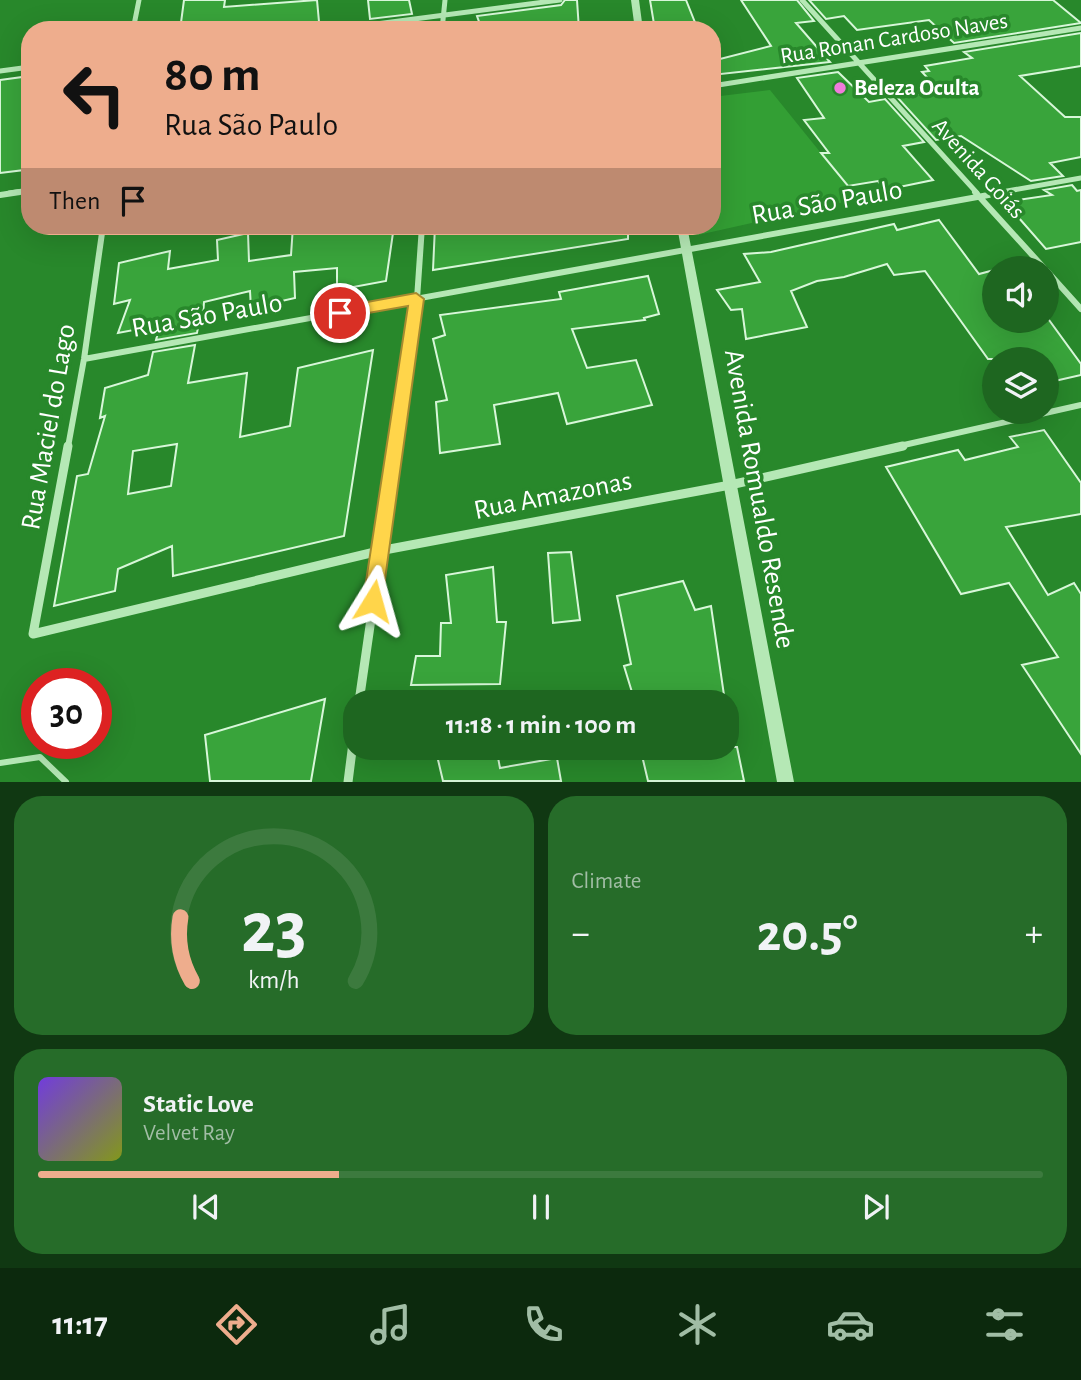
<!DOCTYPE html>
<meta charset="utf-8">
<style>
:root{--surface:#1e6620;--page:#266c29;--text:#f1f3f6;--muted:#a1bda5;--line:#3c7a3e;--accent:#eead8d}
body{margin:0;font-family:"Alegreya Sans",sans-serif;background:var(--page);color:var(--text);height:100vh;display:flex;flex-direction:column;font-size:26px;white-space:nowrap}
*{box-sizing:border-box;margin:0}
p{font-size:23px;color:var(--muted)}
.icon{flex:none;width:38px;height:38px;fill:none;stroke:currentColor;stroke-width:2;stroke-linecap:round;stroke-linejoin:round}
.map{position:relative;height:782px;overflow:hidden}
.side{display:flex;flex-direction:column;gap:14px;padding:14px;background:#103812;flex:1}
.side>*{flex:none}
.hud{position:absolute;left:21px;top:21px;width:700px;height:214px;border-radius:28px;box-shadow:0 7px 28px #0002;background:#eead8d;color:#111;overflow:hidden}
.buttons{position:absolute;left:982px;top:256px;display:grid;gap:14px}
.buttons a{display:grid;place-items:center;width:77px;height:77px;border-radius:50%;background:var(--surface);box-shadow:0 7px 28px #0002;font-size:35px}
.speed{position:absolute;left:21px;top:668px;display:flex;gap:14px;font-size:35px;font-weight:700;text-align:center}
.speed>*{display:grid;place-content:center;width:91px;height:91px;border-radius:50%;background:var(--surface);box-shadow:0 7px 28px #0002;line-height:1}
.speed .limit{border:10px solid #d22;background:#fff;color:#111}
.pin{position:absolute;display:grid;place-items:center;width:60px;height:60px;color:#fff;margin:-30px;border:4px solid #fff;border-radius:50%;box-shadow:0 2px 7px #0007}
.me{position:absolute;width:77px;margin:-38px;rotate:8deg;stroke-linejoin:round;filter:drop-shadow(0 0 5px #0008)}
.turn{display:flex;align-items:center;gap:24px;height:147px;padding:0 28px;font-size:32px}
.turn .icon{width:91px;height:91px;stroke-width:2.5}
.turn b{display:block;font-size:49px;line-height:60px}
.then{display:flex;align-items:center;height:66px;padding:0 28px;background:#0003;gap:14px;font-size:26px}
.big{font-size:52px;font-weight:700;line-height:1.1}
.side .card{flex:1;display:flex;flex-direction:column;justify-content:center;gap:10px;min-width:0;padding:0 24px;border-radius:28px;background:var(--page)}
.side .dial{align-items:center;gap:0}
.dial svg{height:182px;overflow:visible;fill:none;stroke:var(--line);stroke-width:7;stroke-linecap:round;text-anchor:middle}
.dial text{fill:var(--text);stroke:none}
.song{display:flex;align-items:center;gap:21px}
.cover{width:84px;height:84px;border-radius:10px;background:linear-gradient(135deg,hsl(260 70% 55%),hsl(70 70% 35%))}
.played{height:7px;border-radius:4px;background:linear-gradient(90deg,var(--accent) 30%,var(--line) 30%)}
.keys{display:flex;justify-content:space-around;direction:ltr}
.heat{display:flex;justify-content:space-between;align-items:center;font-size:38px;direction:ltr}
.side .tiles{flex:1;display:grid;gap:14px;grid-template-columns:1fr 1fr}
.card:last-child{grid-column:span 2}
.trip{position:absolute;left:343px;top:690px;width:396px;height:70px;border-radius:28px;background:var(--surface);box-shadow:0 7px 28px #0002;font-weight:700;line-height:70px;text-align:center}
.menu{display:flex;height:112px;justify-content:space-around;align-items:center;background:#0c290d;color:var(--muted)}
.menu .icon{width:49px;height:49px}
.menu .current{color:var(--accent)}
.menu b{font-size:32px;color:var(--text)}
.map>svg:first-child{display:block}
.green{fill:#339f34}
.building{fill:#39a43b;stroke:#d8f7d9;stroke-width:2;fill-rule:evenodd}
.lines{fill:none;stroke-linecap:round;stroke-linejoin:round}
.service{stroke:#b5e8b5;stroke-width:6}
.minor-far2{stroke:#b5e8b5;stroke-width:5}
.minor-far1{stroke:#b5e8b5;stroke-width:6}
.minor{stroke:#b5e8b5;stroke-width:9}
.tertiary{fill:#b5e8b5;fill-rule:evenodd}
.route{fill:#ffd54a;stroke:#a68a30;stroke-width:2}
.poi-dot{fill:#f07bdb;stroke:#28882b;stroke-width:2.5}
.labels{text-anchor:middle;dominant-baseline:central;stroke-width:7;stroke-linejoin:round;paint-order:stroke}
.far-street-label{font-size:23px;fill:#fff;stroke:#28882b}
.far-poi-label{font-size:23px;font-weight:bold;fill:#fff;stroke:#28882b;text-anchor:start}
.street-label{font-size:28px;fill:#fff;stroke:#28882b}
</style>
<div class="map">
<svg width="1081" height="782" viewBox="0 0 1081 782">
<rect width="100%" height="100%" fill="#28882b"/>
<path class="green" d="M770,90L858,199L698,235L696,226H712V97Z"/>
<path class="building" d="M184,0H225L224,7L317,0L319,22L254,30H180Z
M368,0H409L412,14L370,19Z
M565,0H577L579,30H482L477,16L561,5Z
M650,0H686L698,30H660L657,24H654Z
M741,0H797L814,21L796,23L830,62L712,75V61L771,46Z
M809,0H1053L1081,23L954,43L929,20L857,30L844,16L826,19Z
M1081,33V66L1020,76L1065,117H1081V157L1050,163L1063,176L1031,181L961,136L936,140L897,97L939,90L922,72L929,71L925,66L972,58L964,52Z
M838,72L869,102L885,99L924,142L903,146L933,180L885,190L878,181L848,186L821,153H829L804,120L824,118L797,78Z
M30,76V153L24,170L0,173V80Z
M1072,185L1077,191L1081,190V242L1046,249L1005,202L1052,195L1044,190Z
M939,220L979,274L994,270V320H1049L1081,364V375L1046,383V359H988L925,271L894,275L887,264L844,277L817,281L791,291L807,327L746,339L742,309L731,310L717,290L760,282L744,254L771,252L894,224L897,230Z
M293,226H394L386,281L337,290V268L294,272L295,298L251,308L250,291L204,302L203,317H200L197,333L156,340L160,325L118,333L130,300L114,304L119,263L170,251L168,269L218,260L217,240L248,233L249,261L291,255Z
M435,226H628V239L433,270Z
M648,276L659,314L644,318L645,320L572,329L587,368L636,360L652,405L567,424L558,393L494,405L500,444L440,453L436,402L447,400L433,339L445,335L440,315L561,299L559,292Z
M195,345L188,383L247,373L240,437L290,426L298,368L373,350L344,536L173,576L172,546L118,569L115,591L54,606L77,476L88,474L105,416L100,418L105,388L148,375L153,352ZM177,444L171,486L128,494L133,451Z
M1044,430L1081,483V514L1006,527L1048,595L1074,583L1081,594V754L1022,665L1058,657L1009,583L961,594L886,467L958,450L965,460L1018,447L1010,437Z
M571,552L580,620L553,623L548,553Z
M493,567L497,622H506L500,684L411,685L416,656H440L441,623H451L446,575Z
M683,581L695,610L711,606L725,702H635L624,666L631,664L617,596Z
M325,699L311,781H210L205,735Z
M435,747H496L500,768L557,758L561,781H443Z
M640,747H737L744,781H648Z"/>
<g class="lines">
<path class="service" d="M0,763L40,757L66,782"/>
<path class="minor-far2" d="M802,0L977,193
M133,30L139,0
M330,30L560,0
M442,30L445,0
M0,71L30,67
M712,86L1081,28
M9,193L30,190
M996,193L1081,178"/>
<path class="minor-far1" d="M975,192L1044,268
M0,195L20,192
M1046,270L1081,309
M84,359L1005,192
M68,447L84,359L103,226
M396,447L417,299L422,226
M895,447L1081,405"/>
<path class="minor" d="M68,446L33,634L379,551L730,485L903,446
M359,702L396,446
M348,782L355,727"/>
<path class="tertiary" d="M631,0H639L643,30H635Z
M677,226H687L794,782H777Z"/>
</g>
<path class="route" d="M416,293L424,299L382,601L379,608L373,611L366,608L363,601L408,306L340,318L333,313L340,307Z"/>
<circle class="poi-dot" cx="840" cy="88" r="7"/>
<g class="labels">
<g class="far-street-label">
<text transform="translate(894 39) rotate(-9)">Rua Ronan Cardoso Naves</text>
<text transform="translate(978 169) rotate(48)">Avenida Goiás</text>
</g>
<g class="far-poi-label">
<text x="854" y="88">Beleza Oculta</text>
</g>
<g class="street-label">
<text transform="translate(827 203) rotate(-10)">Rua São Paulo</text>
<text transform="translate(207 316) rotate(-10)">Rua São Paulo</text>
<text transform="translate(49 427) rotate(-80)">Rua Maciel do Lago</text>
<text transform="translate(553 496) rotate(-11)">Rua Amazonas</text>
<text transform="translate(759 499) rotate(80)">Avenida Romualdo Resende</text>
</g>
</g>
</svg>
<div class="buttons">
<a><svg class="icon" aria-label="sound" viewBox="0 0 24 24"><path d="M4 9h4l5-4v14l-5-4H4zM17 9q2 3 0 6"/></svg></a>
<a><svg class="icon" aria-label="layers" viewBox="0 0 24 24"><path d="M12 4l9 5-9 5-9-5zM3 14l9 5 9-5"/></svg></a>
</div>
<div class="speed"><div class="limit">30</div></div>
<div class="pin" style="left:340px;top:313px;background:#d93025"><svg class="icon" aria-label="arrive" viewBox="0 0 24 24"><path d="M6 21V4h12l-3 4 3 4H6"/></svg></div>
<svg class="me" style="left:373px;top:601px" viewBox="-20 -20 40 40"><path d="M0-17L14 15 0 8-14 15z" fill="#ffd54a" stroke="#fff" stroke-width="4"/></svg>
<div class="trip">11:18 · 1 min · 100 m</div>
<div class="hud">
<div class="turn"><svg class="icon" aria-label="left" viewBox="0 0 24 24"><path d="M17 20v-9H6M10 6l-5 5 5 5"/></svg><div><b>80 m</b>Rua São Paulo</div></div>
<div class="then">Then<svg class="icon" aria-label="arrive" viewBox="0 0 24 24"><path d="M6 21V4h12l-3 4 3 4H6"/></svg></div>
</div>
</div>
<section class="side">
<div class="tiles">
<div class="card dial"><svg viewBox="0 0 100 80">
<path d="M14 69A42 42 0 1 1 86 69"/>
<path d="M14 69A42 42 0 0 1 9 41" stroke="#eead8d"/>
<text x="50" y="56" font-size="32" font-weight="700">23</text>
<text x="50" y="72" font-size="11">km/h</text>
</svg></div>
<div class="card"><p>Climate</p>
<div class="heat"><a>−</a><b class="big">20.5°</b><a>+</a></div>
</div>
<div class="card">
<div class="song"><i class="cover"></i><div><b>Static Love</b><p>Velvet Ray</p></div></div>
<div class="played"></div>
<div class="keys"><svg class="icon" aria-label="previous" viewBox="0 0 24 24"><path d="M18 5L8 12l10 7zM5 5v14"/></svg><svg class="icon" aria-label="pause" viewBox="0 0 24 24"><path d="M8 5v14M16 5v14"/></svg><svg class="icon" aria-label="next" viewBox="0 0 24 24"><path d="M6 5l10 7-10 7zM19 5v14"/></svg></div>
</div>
</div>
</section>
<nav class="menu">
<b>11:17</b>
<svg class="icon current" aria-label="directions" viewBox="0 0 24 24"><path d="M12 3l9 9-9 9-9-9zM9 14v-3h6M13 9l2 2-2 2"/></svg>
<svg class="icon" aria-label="music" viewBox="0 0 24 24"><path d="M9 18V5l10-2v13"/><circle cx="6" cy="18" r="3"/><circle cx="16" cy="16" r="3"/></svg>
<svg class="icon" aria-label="phone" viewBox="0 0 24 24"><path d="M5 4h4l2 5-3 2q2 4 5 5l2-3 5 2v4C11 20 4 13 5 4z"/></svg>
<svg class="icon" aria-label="climate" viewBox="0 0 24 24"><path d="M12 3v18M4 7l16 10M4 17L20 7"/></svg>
<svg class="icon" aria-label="car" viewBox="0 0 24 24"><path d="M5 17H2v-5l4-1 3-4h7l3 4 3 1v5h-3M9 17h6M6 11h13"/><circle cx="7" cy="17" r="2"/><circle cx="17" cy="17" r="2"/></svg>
<svg class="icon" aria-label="filters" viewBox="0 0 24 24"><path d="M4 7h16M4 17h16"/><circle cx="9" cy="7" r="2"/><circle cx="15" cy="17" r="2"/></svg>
</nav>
